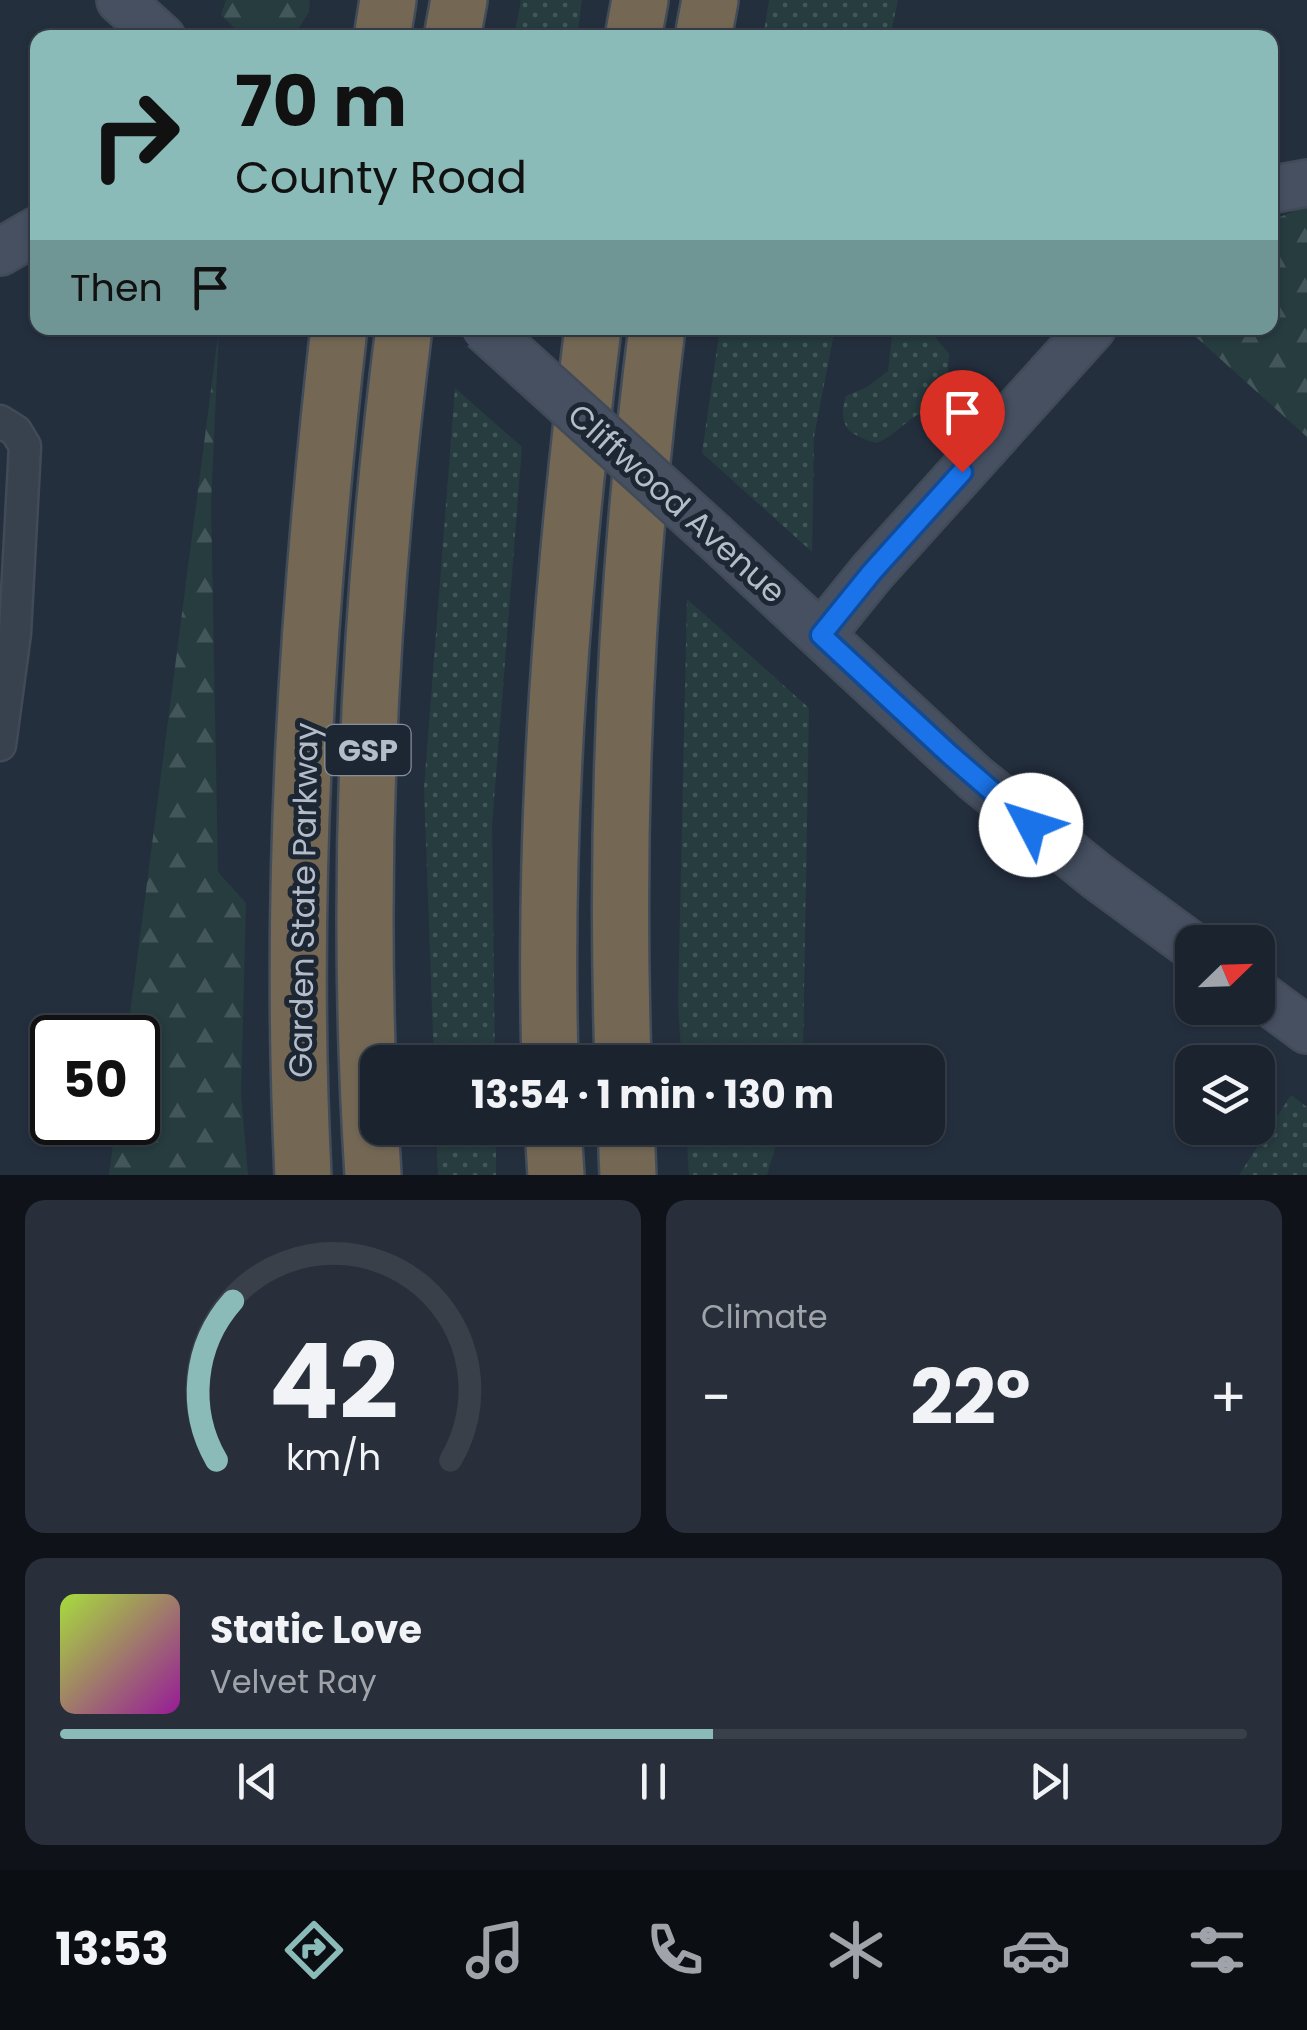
<!DOCTYPE html>
<meta charset="utf-8">
<style>
:root{--surface:#1b232e;--page:#282f3a;--text:#f1f3f6;--muted:#a0a4aa;--line:#39404a;--accent:#8bbbb9}
body{margin:0;font-family:Poppins,sans-serif;background:var(--page);color:var(--text);height:100vh;display:flex;flex-direction:column;font-size:38px;white-space:nowrap}
*{box-sizing:border-box;margin:0}
p{font-size:32px;color:var(--muted)}
.icon{flex:none;width:55px;height:55px;fill:none;stroke:currentColor;stroke-width:2;stroke-linecap:round;stroke-linejoin:round}
.map{position:relative;height:1175px;overflow:hidden}
.panel{display:flex;flex-direction:column;gap:25px;padding:25px;background:#0f1319;flex:1}
.panel>*{flex:none}
.banner{position:absolute;left:30px;top:30px;width:1248px;height:305px;border-radius:20px;box-shadow:0 2px 8px #0004,0 0 0 2px var(--line);background:#8bbbb9;color:#111;overflow:hidden}
.needle{width:65px;rotate:67deg}
.controls{position:absolute;left:1175px;top:925px;display:grid;gap:20px}
.controls a{display:grid;place-items:center;width:100px;height:100px;border-radius:20px;background:var(--surface);box-shadow:0 2px 8px #0004,0 0 0 2px var(--line);font-size:50px}
.speed{position:absolute;left:30px;top:1015px;display:flex;gap:20px;font-size:50px;font-weight:700;text-align:center}
.speed>*{display:grid;place-content:center;width:130px;height:130px;border-radius:50%;background:var(--surface);box-shadow:0 2px 8px #0004,0 0 0 2px var(--line);line-height:1}
.speed .limit{border:5px solid #111;border-radius:15px;background:#fff;color:#111}
.pin{position:absolute;display:grid;place-items:center;width:85px;height:85px;color:#fff;margin:-102px -42px;border-radius:50% 50% 50% 0;rotate:-45deg;box-shadow:0 0 10px #0007}
.pin .icon{rotate:45deg}
.me{position:absolute;width:110px;margin:-55px;rotate:310deg;stroke-linejoin:round;filter:drop-shadow(0 0 8px #0008)}
.turn{display:flex;align-items:center;gap:35px;height:210px;padding:0 40px;font-size:45px}
.turn .icon{width:130px;height:130px;stroke-width:2.5}
.turn b{display:block;font-size:70px;line-height:85px}
.then{display:flex;align-items:center;height:95px;padding:0 40px;background:#0003;gap:20px;font-size:38px}
.big{font-size:75px;font-weight:700;line-height:1.1}
.panel .widget{flex:1;display:flex;flex-direction:column;justify-content:center;gap:15px;min-width:0;padding:0 35px;border-radius:20px;background:var(--page)}
.panel .dial{align-items:center;gap:0}
.dial svg{height:260px;overflow:visible;fill:none;stroke:var(--line);stroke-width:7;stroke-linecap:round;text-anchor:middle}
.dial text{fill:var(--text);stroke:none}
.song{display:flex;align-items:center;gap:30px}
.cover{width:120px;height:120px;border-radius:15px;background:linear-gradient(135deg,hsl(80 70% 55%),hsl(300 70% 35%))}
.played{height:10px;border-radius:5px;background:linear-gradient(90deg,var(--accent) 55%,var(--line) 55%)}
.keys{display:flex;justify-content:space-around;direction:ltr}
.heat{display:flex;justify-content:space-between;align-items:center;font-size:55px;direction:ltr}
.panel .tiles{flex:1;display:grid;gap:25px;grid-template-columns:1fr 1fr}
.widget:last-child{grid-column:span 2}
.trip{position:absolute;left:360px;top:1045px;width:585px;height:100px;border-radius:20px;background:var(--surface);box-shadow:0 2px 8px #0004,0 0 0 2px var(--line);font-weight:700;line-height:100px;text-align:center}
.tabs{display:flex;height:160px;justify-content:space-around;align-items:center;background:#0b0e12;color:var(--muted)}
.tabs .icon{width:70px;height:70px}
.tabs .selected{color:var(--accent)}
.tabs b{font-size:45px;color:var(--text)}
.map>svg:first-child{display:block}
.grass{fill:url(#grass-dots)}
.forest{fill:url(#forest-firs)}
.lines{fill:none;stroke-linecap:round;stroke-linejoin:round}
.street-casing{stroke:#414a57;stroke-width:35}
.secondary-casing{stroke:#414a57;stroke-width:50}
.highway-casing{stroke:#434c59;stroke-width:60}
.street{stroke:#38414e;stroke-width:30}
.secondary{stroke:#465061;stroke-width:45}
.highway{stroke:#746855;stroke-width:55}
.secondary-bridge-casing{stroke:#414a57;stroke-width:50;stroke-linecap:butt}
.secondary-bridge{stroke:#465061;stroke-width:45}
.route-casing{stroke:#114b97;stroke-width:25}
.route{stroke:#1a73e8;stroke-width:18}
.labels{text-anchor:middle;dominant-baseline:central;stroke-width:10;stroke-linejoin:round;paint-order:stroke}
.shield{fill:#1d2633;stroke:#878f9c;stroke-width:2.5}
.shield-label{font-size:30px;font-weight:bold;fill:#b4bcc9}
.street-label{font-size:32px;fill:#b4bcc9;stroke:#1d2633}
</style>
<div class="map">
<svg width="1307" height="1175" viewBox="0 0 1307 1175">
<defs>
<pattern id="grass-dots" width="8" height="8" patternUnits="userSpaceOnUse" patternTransform="scale(2.5)"><rect width="8" height="8" fill="#263c3f"/><path d="M2 2h.1M6 6h.1" fill="none" stroke="#435659" stroke-width="1.8" stroke-linecap="round"/></pattern>
<pattern id="forest-firs" width="22" height="20" patternUnits="userSpaceOnUse" patternTransform="scale(2.5)"><rect width="22" height="20" fill="#263c3f"/><path d="M5 1l3.5 6h-7zM16 11l3.5 6h-7z" fill="#435659"/></pattern>
</defs>
<rect width="100%" height="100%" fill="#242f3e"/>
<path class="grass" d="M521,0H582L577,37H514Z
M769,0H898L890,37H763Z
M720,328H835L814,437L812,552L702,453Z
M914,332L934,336L949,354L948,374L926,398L923,412C904,421 896,435 877,443C848,435 837,426 846,396L867,387L888,371L892,336Z
M455,388L522,447L492,826L495,1062H434L424,788Z
M687,599L809,708L803,1051L800,1062H682L678,1005Z
M1291,1095L1307,1107V1175H1239Z
M436,1128H496V1175H438Z
M686,1128H781L767,1175H689Z"/>
<path class="forest" d="M226,0H310L309,12L293,37L245,38L221,15Z
M1307,206V437L1186,328H1270V221Z
M219,328L211,503L218,872L246,903L241,1094L248,1175H109L116,1123L138,1122V1038L127,1037Z"/>
<g class="lines">
<g class="street-casing">
<path id="street" d="M0,421L16,431L25,446L15,633L0,745"/>
</g>
<g class="secondary-casing">
<path id="secondary" d="M120,0L162,38
M1270,190L1307,183
M0,252L38,230
M715,537L975,778L1098,877L1192,946
M821,635L872,572L1092,328
M1258,994L1307,1030"/>
</g>
<g class="highway-casing">
<path id="highway" d="M382,38L388,0
M452,38L459,0
M633,38L640,0
M703,38L710,0
M550,1062C543,817 563,571 593,328
M623,1062C615,816 626,572 657,328
M553,1128L556,1175
M626,1128L628,1175
M303,1175C289,891 307,609 339,328
M373,1175C355,892 368,609 404,328"/>
</g>
<use href="#street" class="street"/>
<use href="#secondary" class="secondary"/>
<use href="#highway" class="highway"/>
<g class="secondary-bridge-casing">
<path id="secondary-bridge" d="M484,328L715,537"/>
</g>
<use href="#secondary-bridge" class="secondary-bridge"/>
</g>
<g class="lines">
<g class="route-casing">
<path id="route" d="M962,472L872,572L821,635L948,753L1031,825"/>
</g>
<use href="#route" class="route"/>
</g>
<g class="labels">
<rect class="shield" x="325.5" y="725" width="85" height="50" rx="8"/>
<g class="shield-label">
<text x="368" y="750">GSP</text>
</g>
<g class="street-label">
<text transform="translate(677 503) rotate(42)">Cliffwood Avenue</text>
<text transform="translate(303 900) rotate(-89)">Garden State Parkway</text>
</g>
</g>
</svg>
<div class="controls">
<a><svg class="needle" viewBox="-14 -14 28 28"><path d="M0-13l5 13h-10z" fill="#e53935"/><path d="M0 13l5-13h-10z" fill="#a0a4aa"/></svg></a>
<a><svg class="icon" aria-label="layers" viewBox="0 0 24 24"><path d="M12 4l9 5-9 5-9-5zM3 14l9 5 9-5"/></svg></a>
</div>
<div class="speed"><div class="limit">50</div></div>
<div class="pin" style="left:962px;top:472px;background:#d93025"><svg class="icon" aria-label="arrive" viewBox="0 0 24 24"><path d="M6 21V4h12l-3 4 3 4H6"/></svg></div>
<svg class="me" style="left:1031px;top:825px" viewBox="-20 -20 40 40"><circle r="19" fill="#fff"/><path d="M0-13L10 11 0 6-10 11z" fill="#1a73e8"/></svg>
<div class="trip">13:54 · 1 min · 130 m</div>
<div class="banner">
<div class="turn"><svg class="icon" aria-label="right" viewBox="0 0 24 24"><path d="M7 20v-9h11M14 6l5 5-5 5"/></svg><div><b>70 m</b>County Road</div></div>
<div class="then">Then<svg class="icon" aria-label="arrive" viewBox="0 0 24 24"><path d="M6 21V4h12l-3 4 3 4H6"/></svg></div>
</div>
</div>
<section class="panel">
<div class="tiles">
<div class="widget dial"><svg viewBox="0 0 100 80">
<path d="M14 69A42 42 0 1 1 86 69"/>
<path d="M14 69A42 42 0 0 1 19 20" stroke="#8bbbb9"/>
<text x="50" y="56" font-size="32" font-weight="700">42</text>
<text x="50" y="72" font-size="11">km/h</text>
</svg></div>
<div class="widget"><p>Climate</p>
<div class="heat"><a>−</a><b class="big">22°</b><a>+</a></div>
</div>
<div class="widget">
<div class="song"><i class="cover"></i><div><b>Static Love</b><p>Velvet Ray</p></div></div>
<div class="played"></div>
<div class="keys"><svg class="icon" aria-label="previous" viewBox="0 0 24 24"><path d="M18 5L8 12l10 7zM5 5v14"/></svg><svg class="icon" aria-label="pause" viewBox="0 0 24 24"><path d="M8 5v14M16 5v14"/></svg><svg class="icon" aria-label="next" viewBox="0 0 24 24"><path d="M6 5l10 7-10 7zM19 5v14"/></svg></div>
</div>
</div>
</section>
<nav class="tabs">
<b>13:53</b>
<svg class="icon selected" aria-label="directions" viewBox="0 0 24 24"><path d="M12 3l9 9-9 9-9-9zM9 14v-3h6M13 9l2 2-2 2"/></svg>
<svg class="icon" aria-label="music" viewBox="0 0 24 24"><path d="M9 18V5l10-2v13"/><circle cx="6" cy="18" r="3"/><circle cx="16" cy="16" r="3"/></svg>
<svg class="icon" aria-label="phone" viewBox="0 0 24 24"><path d="M5 4h4l2 5-3 2q2 4 5 5l2-3 5 2v4C11 20 4 13 5 4z"/></svg>
<svg class="icon" aria-label="climate" viewBox="0 0 24 24"><path d="M12 3v18M4 7l16 10M4 17L20 7"/></svg>
<svg class="icon" aria-label="car" viewBox="0 0 24 24"><path d="M5 17H2v-5l4-1 3-4h7l3 4 3 1v5h-3M9 17h6M6 11h13"/><circle cx="7" cy="17" r="2"/><circle cx="17" cy="17" r="2"/></svg>
<svg class="icon" aria-label="filters" viewBox="0 0 24 24"><path d="M4 7h16M4 17h16"/><circle cx="9" cy="7" r="2"/><circle cx="15" cy="17" r="2"/></svg>
</nav>
